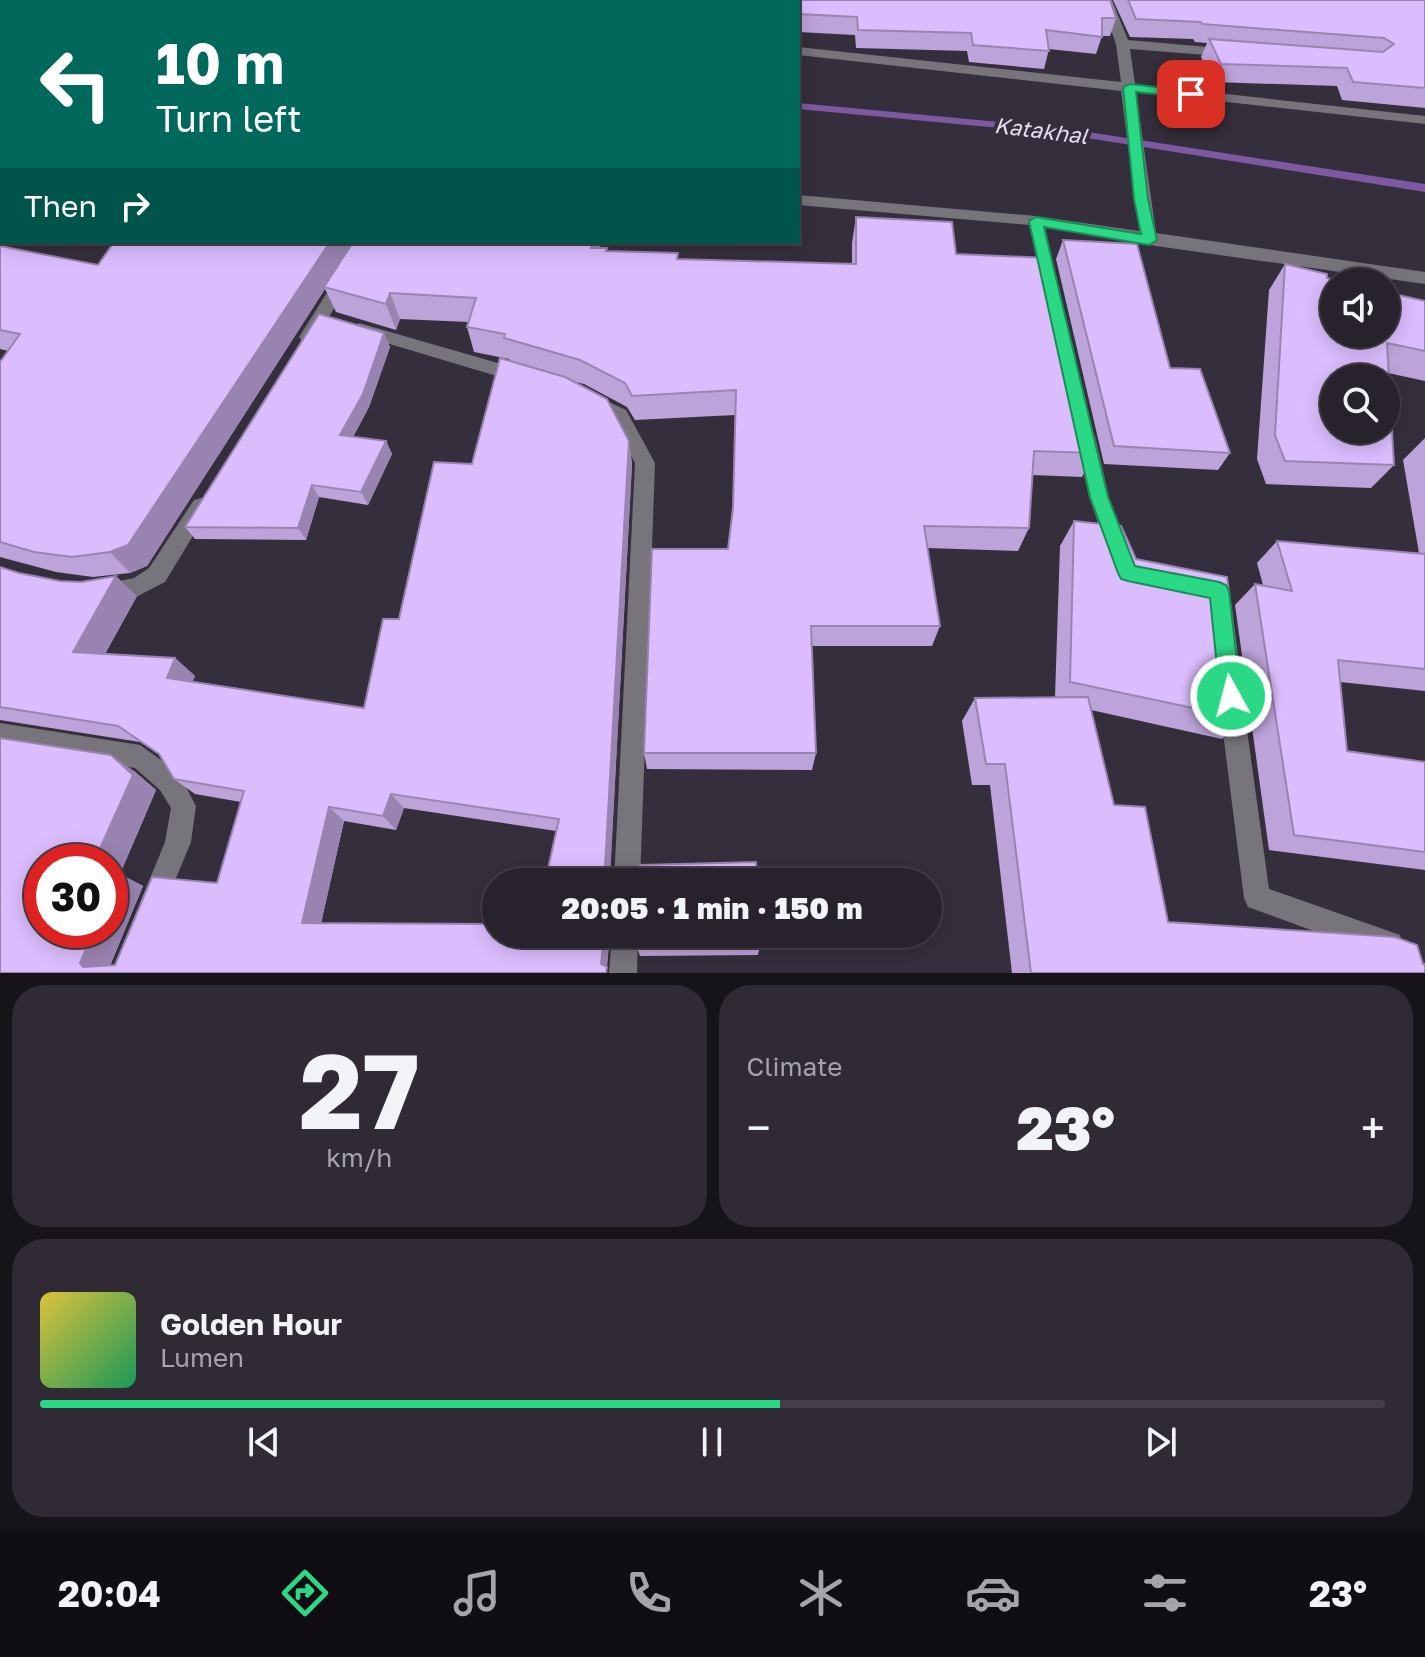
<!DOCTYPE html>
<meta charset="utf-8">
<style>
:root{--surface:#28222d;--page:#302a35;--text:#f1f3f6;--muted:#a5a4aa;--line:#443f49;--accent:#2ad885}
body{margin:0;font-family:"Golos Text",sans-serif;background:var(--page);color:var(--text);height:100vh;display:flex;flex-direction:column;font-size:30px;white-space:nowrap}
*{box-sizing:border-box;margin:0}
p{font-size:26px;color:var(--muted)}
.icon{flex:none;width:44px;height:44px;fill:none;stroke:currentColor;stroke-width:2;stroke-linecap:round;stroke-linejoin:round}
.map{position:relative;height:973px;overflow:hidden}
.panel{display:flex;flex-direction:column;gap:12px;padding:12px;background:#161319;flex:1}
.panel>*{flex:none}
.top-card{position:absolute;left:0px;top:0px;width:800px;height:244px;box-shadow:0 4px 20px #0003,0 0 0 2px var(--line);background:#00695c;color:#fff;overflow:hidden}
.controls{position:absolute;left:1320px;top:268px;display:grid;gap:16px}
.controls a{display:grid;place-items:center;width:80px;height:80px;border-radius:50%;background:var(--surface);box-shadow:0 4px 20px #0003,0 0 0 2px var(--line);font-size:40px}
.speed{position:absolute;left:24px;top:844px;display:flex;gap:16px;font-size:40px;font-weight:700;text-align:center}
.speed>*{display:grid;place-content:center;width:104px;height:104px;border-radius:50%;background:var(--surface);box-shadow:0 4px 20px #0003,0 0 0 2px var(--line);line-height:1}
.speed .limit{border:12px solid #d22;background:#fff;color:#111}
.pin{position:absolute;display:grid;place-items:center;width:68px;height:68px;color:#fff;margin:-34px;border-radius:16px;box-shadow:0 4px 12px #0006}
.me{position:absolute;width:88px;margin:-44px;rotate:353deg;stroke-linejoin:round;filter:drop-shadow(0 0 6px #0008)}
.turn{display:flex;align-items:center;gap:28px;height:168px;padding:0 24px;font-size:36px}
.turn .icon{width:104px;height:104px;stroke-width:2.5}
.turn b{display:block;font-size:56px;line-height:68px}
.then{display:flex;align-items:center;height:76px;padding:0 24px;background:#0003;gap:16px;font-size:30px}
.big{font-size:60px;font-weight:800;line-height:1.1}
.panel .tile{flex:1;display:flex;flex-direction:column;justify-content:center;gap:12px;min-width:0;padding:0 28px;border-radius:32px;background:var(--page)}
.panel .dial{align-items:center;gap:0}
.dial b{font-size:104px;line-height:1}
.song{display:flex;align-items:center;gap:24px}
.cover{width:96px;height:96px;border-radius:12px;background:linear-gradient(135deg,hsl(50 70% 55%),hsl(150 70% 35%))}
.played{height:8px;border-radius:4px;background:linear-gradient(90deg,var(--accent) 55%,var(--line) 55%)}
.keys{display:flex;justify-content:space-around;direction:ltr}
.heat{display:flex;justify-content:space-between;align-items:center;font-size:44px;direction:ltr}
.panel .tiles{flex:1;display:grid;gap:12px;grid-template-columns:1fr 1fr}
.tile:last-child{grid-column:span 2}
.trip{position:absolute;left:482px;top:868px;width:460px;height:80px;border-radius:40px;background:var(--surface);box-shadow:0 4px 20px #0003,0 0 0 2px var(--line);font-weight:800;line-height:80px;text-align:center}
.dock{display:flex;height:128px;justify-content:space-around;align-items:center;background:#100e12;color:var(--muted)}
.dock .icon{width:56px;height:56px}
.dock .active{color:var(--accent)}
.dock b{font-size:36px;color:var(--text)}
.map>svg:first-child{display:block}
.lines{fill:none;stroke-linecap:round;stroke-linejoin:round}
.stream{fill:#7d59a2;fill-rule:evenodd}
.river{fill:#7d59a2;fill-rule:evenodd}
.minor{fill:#77747b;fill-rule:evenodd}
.wall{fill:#bca3da}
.shaded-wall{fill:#9984b1}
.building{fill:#dbbdfd;stroke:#9984b1;stroke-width:2;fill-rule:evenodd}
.route{fill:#2ad885;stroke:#1b8c56;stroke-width:2}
.labels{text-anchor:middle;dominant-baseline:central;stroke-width:8;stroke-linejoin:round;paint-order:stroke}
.far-water-label{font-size:22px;font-style:italic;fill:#e5dcf0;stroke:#352e3c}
</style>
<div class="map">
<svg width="1425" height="973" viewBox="0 0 1425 973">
<rect width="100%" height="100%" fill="#352e3c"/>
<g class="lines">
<path class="stream" d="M798,103L1062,128L1425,184V192L1062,134L798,109Z"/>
<path class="river" d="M189,0H251L187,2Z
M2,83V125L0,126V84Z"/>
<path class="minor" d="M1100,0H1112L1128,40L1231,49L1238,53L1231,57L1130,49L1135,84L1425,116V124L1136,92L1156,233L1425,272V284L1149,245L1045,227L1058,284L1050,290L1042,284L1029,225L798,205V195L1036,216L1139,231L1121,91L798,55V47L1121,82L1116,44Z
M2,166V176L0,177V167Z
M359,242H375L314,341H302L299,337Z
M359,323L526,371L529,376L520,383L353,333L350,329Z
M592,394L626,410L655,463L640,882H614L635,463L612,420L585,406L583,401Z
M1085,429L1092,431L1095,436L1109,497L1130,551L1126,557L1119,560L1112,557L1108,551L1089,497L1075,436L1078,431Z
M201,498L208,500L211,506L165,582L138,596L103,602L95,600L92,593L95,586L134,578L149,568L194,500Z
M1231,690L1239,693L1243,701L1269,889L1400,935L1412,973H1384L1379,955L1248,907L1244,898L1219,701L1223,693Z
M0,723L140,745L178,772L196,806L191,842L162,912L153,916L144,912L140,903L165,842L171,808L160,790L135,768L0,747Z
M612,934H638L637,973H609Z"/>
</g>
<path class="wall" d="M1113,0H1425V108L1342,100L1337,86L1213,82L1201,57L1207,43L1195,42L1193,39L1130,37Z
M798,2L1116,18L1110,36H1102L1096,54L1049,49L1044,69L969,62L967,51L856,48L855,35L798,32Z
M856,217L956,254L1094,453L1082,477L1032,475L1029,528L1018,551L927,548L940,626L932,646H812L816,753L812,770L647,769L644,753L728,549L733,510L735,415L635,420L627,407L584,384L572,381L629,441L632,464L610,873H637L756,862L545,882L556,831L404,808L396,830L344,821L321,923L610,934L607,967L0,973L134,771L156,790L120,874L143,886L110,966L115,965L217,883L241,802L195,794L174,779L160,755L140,742L0,720V567L19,573L137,596L105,654L175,658L195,676L192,681L364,708L399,619L472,464L510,361L509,359L474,352L467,327L468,322L400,319L396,330L336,312L325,289L147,566L130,573L93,577L56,572L0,557V362L8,351L0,349V246L98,265L114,242H601L600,248H607V251L678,259L852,264V243Z
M1063,240L1170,368L1230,453L1218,470L1104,464L1056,259Z
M1285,264L1327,278L1425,301V381L1388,373L1394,465L1371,488L1266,484L1257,459L1269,290Z
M384,333L390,347L369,407L353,437L386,441L392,454L368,505L319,497L306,540L195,539L185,527Z
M1425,438V691L1340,682L1347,751L1425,762V870L1269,850L1235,605L1255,584L1263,585L1257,563L1277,541L1419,553L1403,460Z
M1074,521L1136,559L1245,719L1222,739L1091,710L1114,805L1168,922L1425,973H1012L990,785H972L962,721L975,698L1055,697L1060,546Z
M760,945L758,955L640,956L637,947Z"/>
<path class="shaded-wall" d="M0,0H14L15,1L2,2V7L0,8Z
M330,242H353L324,287L325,289L147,566L130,573L110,552Z
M592,242L601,243L594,273L591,248Z
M390,293L400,319L396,330L386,304Z
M384,333L390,347L369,407L347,448L340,435Z
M386,441L392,454L368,505L361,492Z
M629,441L632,464L610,878L605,866Z
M312,485L319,497L306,540L298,528Z
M116,576L137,596L96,670L73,652Z
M175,658L195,676L187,695L167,678Z
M111,755L134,771L156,790L120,874L143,886L107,972L83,967L80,963L94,930H110V862H94Z
M391,794L404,808L396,830L383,816Z
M329,807L344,821L319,933L302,923Z
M604,934H610L606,973L601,964Z"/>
<path class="building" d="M675,0H1110L1116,18H1102V37L1046,30L1049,51L973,45L971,33L858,30L857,17L798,14V2H675Z
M1128,0H1425V88L1353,82L1347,68L1221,64L1209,39L1383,52L1394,44L1384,38L1202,24L1201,22L1136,19Z
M856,217L952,222L956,254L1048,258L1094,453L1034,451L1029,528L924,526L940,626H811L816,753H644L652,549H728L733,508L736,390L632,396L625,383L580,360L504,338L505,334L467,327L476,298L390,293L386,304L324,287L353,242H592L591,248H607L606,251L678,253L677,259L856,264Z
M1063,240L1137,244L1170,368L1200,369L1230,453L1114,446Z
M114,242H330L128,545L110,552L72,557L34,552L0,542V362L20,334L0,330V246L98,265Z
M1285,264L1327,274V278L1345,282H1334V334H1386V292L1425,301V351L1387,343L1394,465L1285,461L1275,435ZM1334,378H1386V430H1334Z
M319,314L384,333L363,394L340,435L386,441L361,492L312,485L298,528L185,527Z
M500,358L565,377L607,399L629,441L605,866L610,873H637L640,865L756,862L757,882H545L559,819L391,794L383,816L329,807L302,923L496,924V934H604L601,964L607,967L606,973H0V738L111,755L133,775L94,862H42V930H94L80,963L83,967L115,965L152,877L217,883L244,791L174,779L159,754L118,726L0,707V567L19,573L60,581L81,582L116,576L73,652L175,658L167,678L364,708L383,619H399L434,462L472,464Z
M1074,521L1121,526L1136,559L1227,577L1245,719L1070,682Z
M1277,541L1425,554V669L1338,660L1347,751L1425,762V852L1294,835L1255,584L1292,591Z
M1088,697L1114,805L1145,807L1168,922L1395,937L1417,945L1423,964H1425V973H1031L1005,764H986L975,698Z
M110,873L119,874L110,894Z
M637,934H760V945L637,947Z"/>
<path class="route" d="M1130,84L1191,91L1198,94L1191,98L1136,92L1148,199L1157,240L1149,245L1044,227L1108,497L1135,566L1219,582L1226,585L1229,591L1241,696L1238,703L1231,706L1223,703L1220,696L1210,598L1128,581L1121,579L1118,573L1090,497L1029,221L1036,217L1141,234L1134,199L1123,87Z"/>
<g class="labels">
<g class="far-water-label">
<text transform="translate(1041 130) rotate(7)">Katakhal</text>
</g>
</g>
</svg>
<div class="controls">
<a><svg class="icon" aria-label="sound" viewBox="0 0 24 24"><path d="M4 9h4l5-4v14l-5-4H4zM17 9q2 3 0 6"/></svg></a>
<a><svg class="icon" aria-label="search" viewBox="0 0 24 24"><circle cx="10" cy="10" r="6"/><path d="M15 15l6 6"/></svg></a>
</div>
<div class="speed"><div class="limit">30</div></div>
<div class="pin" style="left:1191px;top:94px;background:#d93025"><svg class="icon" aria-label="arrive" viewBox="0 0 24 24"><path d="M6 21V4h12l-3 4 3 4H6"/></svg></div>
<svg class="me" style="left:1231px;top:696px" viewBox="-20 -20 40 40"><circle r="17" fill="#2ad885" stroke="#fff" stroke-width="3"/><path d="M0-11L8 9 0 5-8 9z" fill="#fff"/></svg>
<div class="trip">20:05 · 1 min · 150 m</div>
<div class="top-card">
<div class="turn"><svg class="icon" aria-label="left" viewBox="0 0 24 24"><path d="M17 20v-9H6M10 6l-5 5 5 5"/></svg><div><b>10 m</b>Turn left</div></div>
<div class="then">Then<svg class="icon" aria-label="right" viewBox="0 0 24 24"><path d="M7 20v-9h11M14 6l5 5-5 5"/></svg></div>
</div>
</div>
<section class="panel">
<div class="tiles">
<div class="tile dial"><b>27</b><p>km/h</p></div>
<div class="tile"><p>Climate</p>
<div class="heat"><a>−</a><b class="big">23°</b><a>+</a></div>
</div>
<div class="tile">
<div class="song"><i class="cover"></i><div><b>Golden Hour</b><p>Lumen</p></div></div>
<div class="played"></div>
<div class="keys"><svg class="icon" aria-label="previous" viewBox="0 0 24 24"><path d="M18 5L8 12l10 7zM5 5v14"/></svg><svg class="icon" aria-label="pause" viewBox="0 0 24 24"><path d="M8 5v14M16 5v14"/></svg><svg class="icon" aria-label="next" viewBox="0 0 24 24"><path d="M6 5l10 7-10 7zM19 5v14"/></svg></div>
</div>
</div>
</section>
<nav class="dock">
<b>20:04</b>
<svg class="icon active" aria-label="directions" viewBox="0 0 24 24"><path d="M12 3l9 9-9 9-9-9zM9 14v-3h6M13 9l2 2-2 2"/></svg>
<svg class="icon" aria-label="music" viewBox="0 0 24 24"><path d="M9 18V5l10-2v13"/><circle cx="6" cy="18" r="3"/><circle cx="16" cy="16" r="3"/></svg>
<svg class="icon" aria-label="phone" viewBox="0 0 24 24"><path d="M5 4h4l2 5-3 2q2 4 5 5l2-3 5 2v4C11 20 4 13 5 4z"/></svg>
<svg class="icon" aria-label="climate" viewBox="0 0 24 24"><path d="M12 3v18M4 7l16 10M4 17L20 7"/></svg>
<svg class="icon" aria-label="car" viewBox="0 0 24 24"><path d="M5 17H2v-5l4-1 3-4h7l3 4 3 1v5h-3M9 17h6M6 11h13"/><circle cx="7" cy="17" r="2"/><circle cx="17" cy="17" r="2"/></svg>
<svg class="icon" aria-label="filters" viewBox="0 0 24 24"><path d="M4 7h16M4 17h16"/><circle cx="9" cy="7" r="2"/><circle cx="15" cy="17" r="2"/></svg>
<b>23°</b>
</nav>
